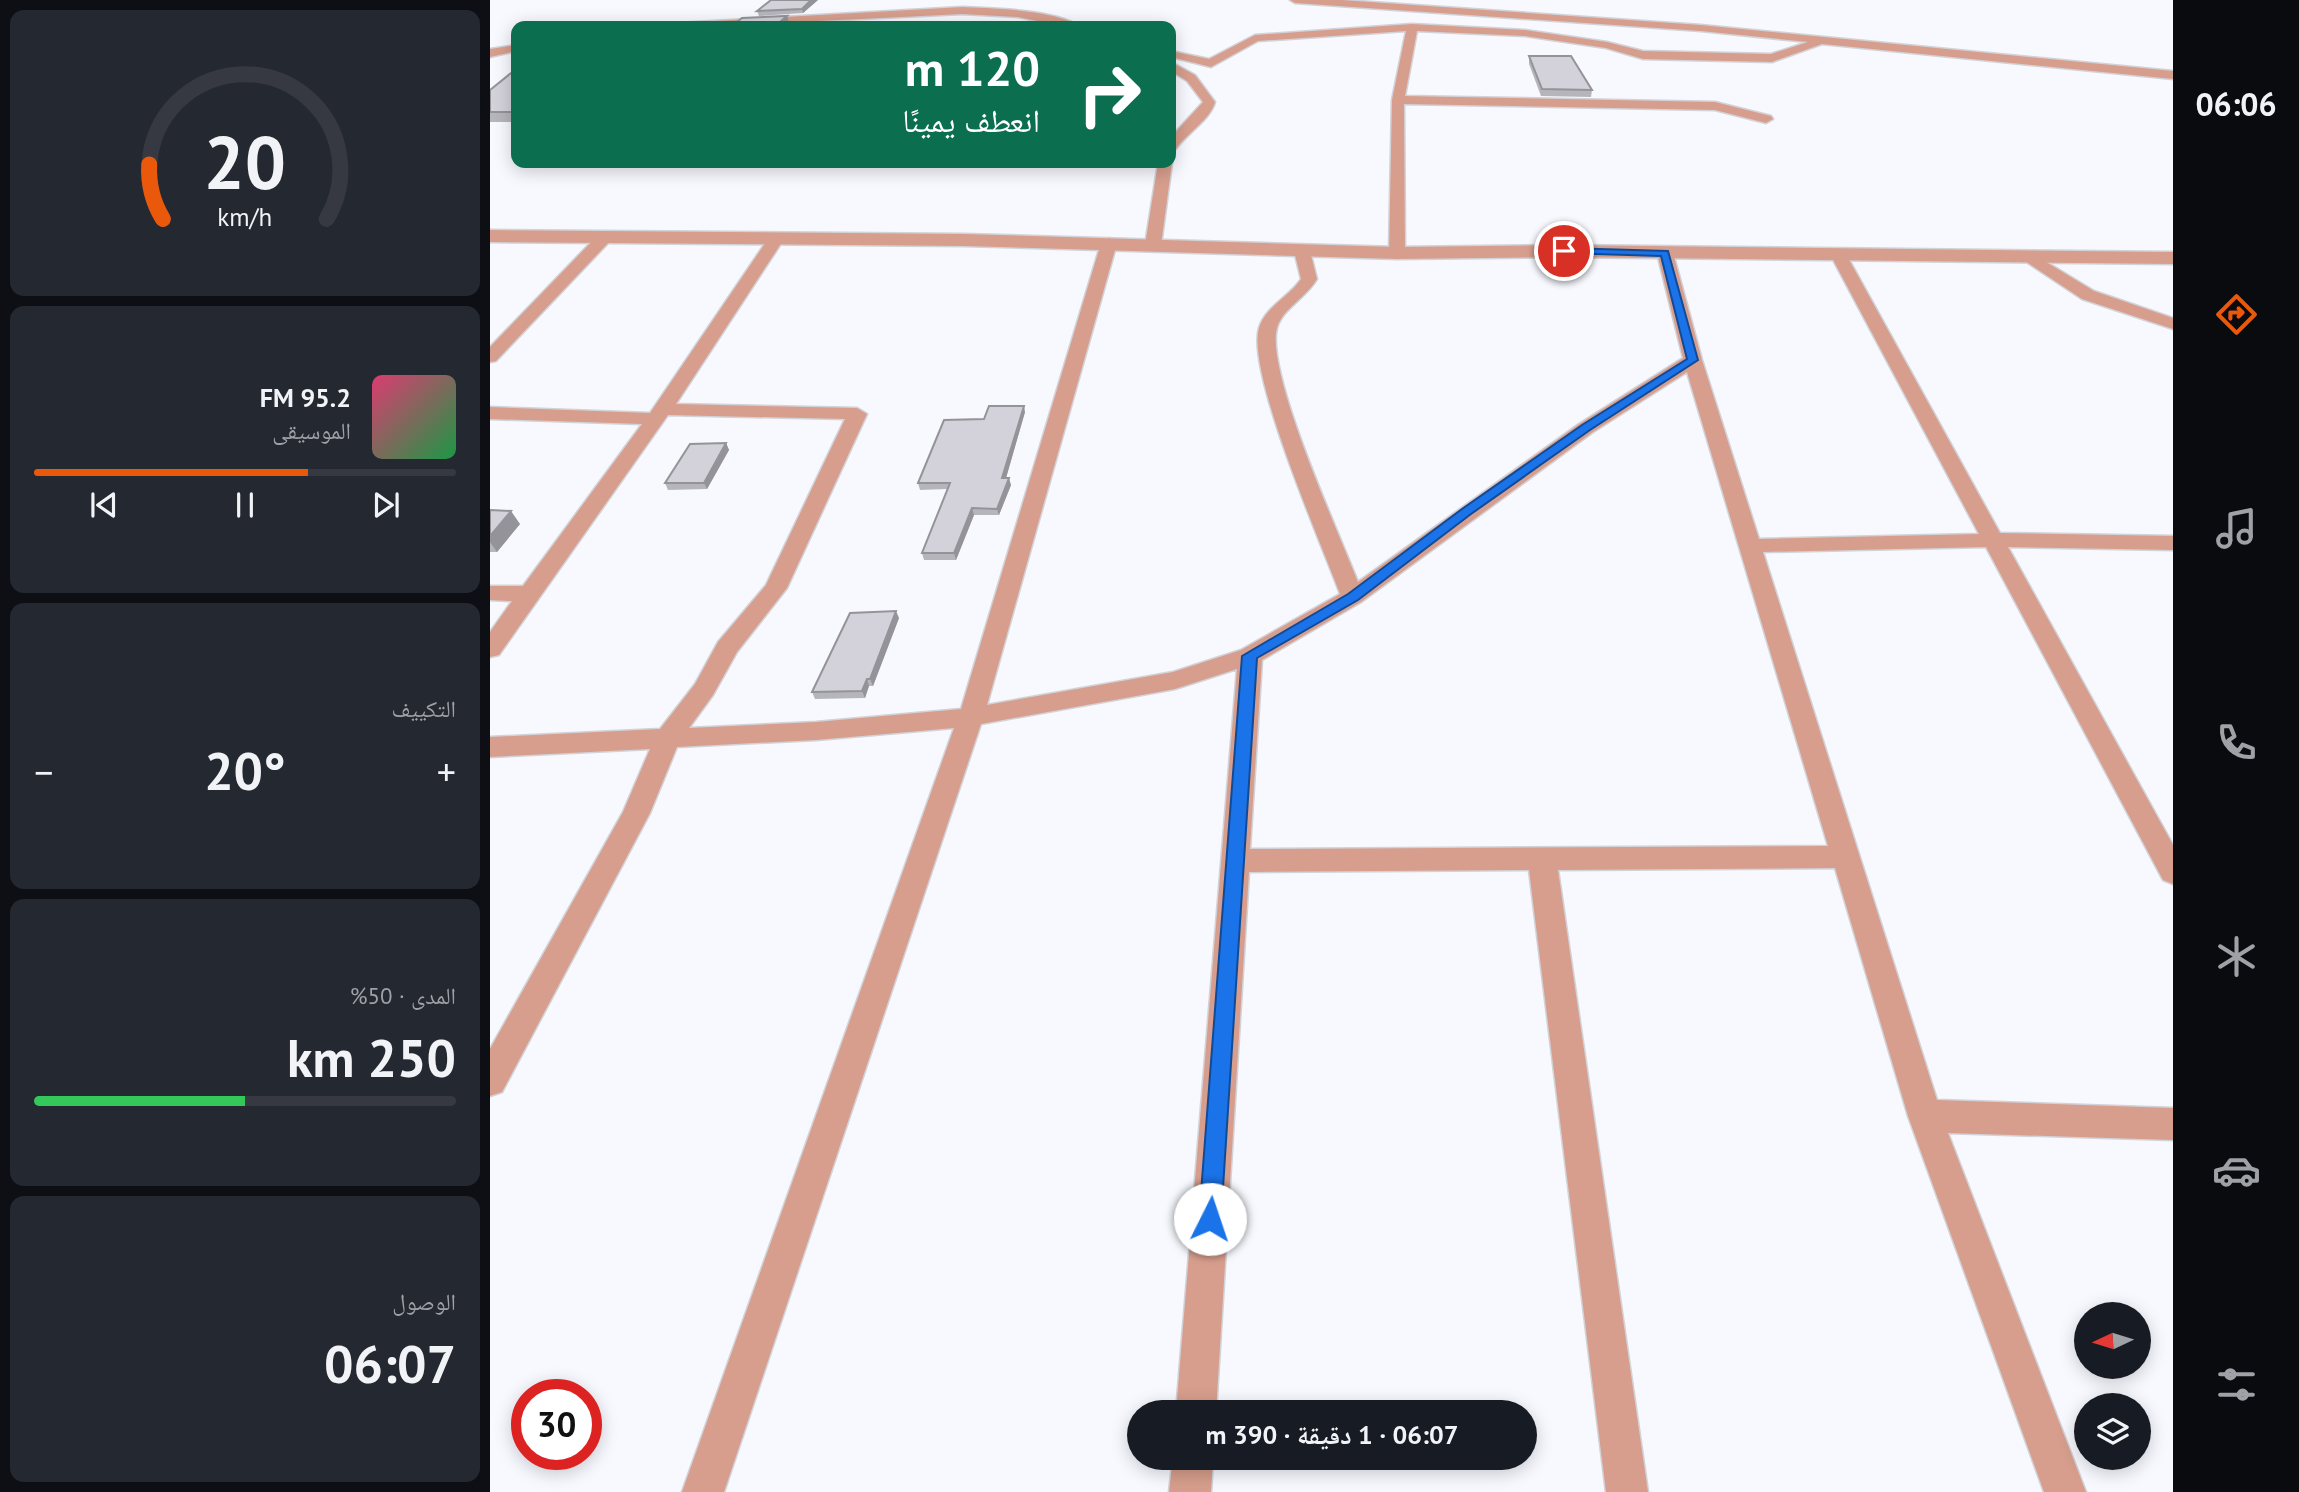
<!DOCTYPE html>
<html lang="ar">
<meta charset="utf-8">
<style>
:root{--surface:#171b24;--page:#242831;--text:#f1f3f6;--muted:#9ea1a6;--line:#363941;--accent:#ea580c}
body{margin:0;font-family:"PT Sans","Noto Naskh Arabic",sans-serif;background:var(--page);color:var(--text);direction:rtl;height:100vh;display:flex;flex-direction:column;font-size:26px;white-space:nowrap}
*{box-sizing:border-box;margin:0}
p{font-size:23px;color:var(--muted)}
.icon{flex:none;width:38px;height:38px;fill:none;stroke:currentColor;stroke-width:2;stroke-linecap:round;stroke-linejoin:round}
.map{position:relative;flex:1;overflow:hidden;direction:ltr}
.side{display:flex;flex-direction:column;gap:10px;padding:10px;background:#0d0f14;width:490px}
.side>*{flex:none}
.banner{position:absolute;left:21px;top:21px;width:665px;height:147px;border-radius:14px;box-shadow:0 4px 18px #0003;direction:rtl;background:#0b6e4f;color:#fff;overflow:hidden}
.needle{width:46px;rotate:266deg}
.buttons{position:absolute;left:1584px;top:1302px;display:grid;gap:14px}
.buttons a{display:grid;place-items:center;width:77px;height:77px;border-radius:50%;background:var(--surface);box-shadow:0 4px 18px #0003;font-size:35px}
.speed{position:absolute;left:21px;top:1379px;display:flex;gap:14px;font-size:35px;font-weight:700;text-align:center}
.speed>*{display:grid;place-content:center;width:91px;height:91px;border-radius:50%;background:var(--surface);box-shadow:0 4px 18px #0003;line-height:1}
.speed .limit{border:10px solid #d22;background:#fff;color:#111}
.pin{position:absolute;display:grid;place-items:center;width:60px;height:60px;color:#fff;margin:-30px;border:4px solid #fff;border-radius:50%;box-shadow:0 2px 7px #0007}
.me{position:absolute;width:77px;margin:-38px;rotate:4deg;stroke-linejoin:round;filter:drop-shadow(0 0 5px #0008)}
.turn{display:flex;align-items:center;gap:24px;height:147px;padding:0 21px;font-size:32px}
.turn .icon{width:91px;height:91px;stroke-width:2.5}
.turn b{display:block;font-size:49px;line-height:60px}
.big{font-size:52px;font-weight:700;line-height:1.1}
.side .widget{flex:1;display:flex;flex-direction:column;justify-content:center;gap:10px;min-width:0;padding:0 24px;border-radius:14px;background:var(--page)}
.side .dial{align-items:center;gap:0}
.dial svg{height:182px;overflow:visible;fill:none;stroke:var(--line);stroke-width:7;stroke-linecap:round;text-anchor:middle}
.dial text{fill:var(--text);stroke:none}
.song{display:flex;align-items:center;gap:21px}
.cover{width:84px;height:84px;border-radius:10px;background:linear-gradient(135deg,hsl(340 70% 55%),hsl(140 70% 35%))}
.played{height:7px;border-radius:4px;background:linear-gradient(90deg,var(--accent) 65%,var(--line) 65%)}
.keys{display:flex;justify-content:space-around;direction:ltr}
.heat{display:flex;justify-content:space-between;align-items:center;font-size:38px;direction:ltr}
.charge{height:10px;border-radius:5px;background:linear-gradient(90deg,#34c759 50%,var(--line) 0)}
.trip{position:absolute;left:637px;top:1400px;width:410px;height:70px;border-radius:35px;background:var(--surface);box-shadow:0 4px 18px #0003;font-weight:700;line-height:70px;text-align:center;direction:rtl}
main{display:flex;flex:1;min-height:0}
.menu{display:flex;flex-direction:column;width:126px;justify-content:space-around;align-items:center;background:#090b0e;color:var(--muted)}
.menu .icon{width:49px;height:49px}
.menu .on{color:var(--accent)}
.menu b{font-size:32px;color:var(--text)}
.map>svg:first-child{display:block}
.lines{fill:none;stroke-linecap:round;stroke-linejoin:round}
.minor-casing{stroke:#d2d3d8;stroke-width:3}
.tertiary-casing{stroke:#d2d3d8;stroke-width:3}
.minor{fill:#d79e8d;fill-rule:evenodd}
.tertiary{fill:#d79e8d;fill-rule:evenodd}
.wall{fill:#b5b5bb}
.shaded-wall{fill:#949399}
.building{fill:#d3d2da;stroke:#949399;stroke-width:2}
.route{fill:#1a73e8;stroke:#114b97;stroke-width:2}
</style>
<main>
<nav class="menu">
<b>06:06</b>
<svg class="icon on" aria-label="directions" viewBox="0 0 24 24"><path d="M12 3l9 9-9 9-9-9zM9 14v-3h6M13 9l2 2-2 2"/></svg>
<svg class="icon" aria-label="music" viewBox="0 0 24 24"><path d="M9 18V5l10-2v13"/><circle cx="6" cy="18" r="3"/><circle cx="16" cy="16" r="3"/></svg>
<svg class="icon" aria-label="phone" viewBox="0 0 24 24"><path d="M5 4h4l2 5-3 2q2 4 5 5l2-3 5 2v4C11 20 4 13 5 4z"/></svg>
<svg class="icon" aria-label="climate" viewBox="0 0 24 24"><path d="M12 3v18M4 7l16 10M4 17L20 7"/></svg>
<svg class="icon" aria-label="car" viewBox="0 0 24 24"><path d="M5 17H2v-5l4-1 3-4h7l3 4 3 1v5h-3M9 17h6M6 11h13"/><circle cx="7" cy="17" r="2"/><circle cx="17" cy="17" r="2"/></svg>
<svg class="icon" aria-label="filters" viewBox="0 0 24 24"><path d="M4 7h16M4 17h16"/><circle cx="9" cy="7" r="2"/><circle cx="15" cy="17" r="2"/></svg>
</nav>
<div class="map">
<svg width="1683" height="1492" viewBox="0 0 1683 1492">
<rect width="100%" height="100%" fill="#f7f9fe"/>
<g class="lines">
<g class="minor-casing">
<path id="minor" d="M800,0H852L1211,25L1683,71V79L1332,44L1282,62L1153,59L1116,48L1035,36L927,31L915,96L1225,102L1281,116L1283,119L1276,123L1225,110L914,104L915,253L907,258L899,253L902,100L916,31L768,41L721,67L681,57V51L719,59L765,35L922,24L1035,30L1117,42L1153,51L1281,54L1318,42L1211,31L805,3Z
M472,7C501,8 566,10 589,26H571L528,17L472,14L227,26H182L188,23Z
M26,45V51L0,57V49Z
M681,62L705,75L725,102C721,119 696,134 686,149L681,150V137L713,102L697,81L681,71Z
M681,161L682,163L671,245L663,250L655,245L668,163Z
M115,232L123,237L121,240L6,361L0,362V347L109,234Z
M286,234L294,239L186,404L367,408L377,414L297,588L247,652L223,695L199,728L326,722L471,709L611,243L619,238L627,243L497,705L683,672L751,650L850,594C832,545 756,372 769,328C776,306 799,297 811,279L804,251L812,246L820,251L827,279C817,297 792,309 787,328C775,372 849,533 868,582L1089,424L1193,358L1167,253L1175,248L1183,253L1212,360L1269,539L1489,534L1341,256L1349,251L1357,256L1510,533L1683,536V550L1518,547L1683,845V884L1673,880L1496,547L1273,552L1447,1100L1683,1108V1140L1458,1133L1596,1492H1554L1418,1116L1345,868L1068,870L1158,1492H1116L1039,870L759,872L726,1412H686L747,669L685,689L491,724L234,1492H192L464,728L326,740L187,747L160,813L12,1092L0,1096V1049L133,812L160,749L0,757V737L170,729L205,684L228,642L276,585L355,419L178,415L9,655L0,657V632L22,601L0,600V586H33L152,424L0,419V407L160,413L280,236ZM1197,372L1338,846L760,849L772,660L871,602L1103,432Z
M1538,251L1604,291L1683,318V329L1592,299L1532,259L1530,256L1532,253Z
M683,1458H723L721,1492H679Z"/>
</g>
<g class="tertiary-casing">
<path id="tertiary" d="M0,230L474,234L907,247L1074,245L1683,252V264L1074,257L907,259L474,246L0,242Z"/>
</g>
<use href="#minor" class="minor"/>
<use href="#tertiary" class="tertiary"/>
</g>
<path class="wall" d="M328,0L313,13L269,16L267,11Z
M1039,56L1102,90L1101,97L1051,96L1039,64Z
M26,69V122H0V90Z
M535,412L516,478L521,485L509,515H484L466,560H434L432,553L457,489L430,490L428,483Z
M236,443L239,450L217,489L178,490L175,483Z
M0,510L30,524L7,552H0Z
M409,618L383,686H379L375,698L325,699L322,692Z"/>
<path class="shaded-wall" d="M321,0H328L313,13L312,9Z
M297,16L300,25L298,26H285Z
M534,406L535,412L514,485L512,478Z
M236,443L239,450L217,489L214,483Z
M519,478L521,485L509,515L507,509Z
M482,508L484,515L466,560L464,553Z
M21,511L30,524L7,552L0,542V536Z
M406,611L409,618L383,686L380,679Z
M377,679L379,686L375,698L372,691Z"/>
<path class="building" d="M281,0H321L312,9L267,11Z
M297,16L285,26H242L252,18Z
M92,24L225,26H89Z
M1039,56H1081L1102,90L1052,89Z
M26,69V112H0V90Z
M499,406H534L512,478H519L507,509L482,508L464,553H432L460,483H428L454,420L494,419Z
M236,443L214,483H175L200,444Z
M0,510L21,511L0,536Z
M406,611L380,679H377L372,691L322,692L360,613Z"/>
<path class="route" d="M1074,248L1178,251L1208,360L1100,430L981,514L868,600L767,658L731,1219L727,1227L720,1230L712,1227L709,1219L752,656L858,594L972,509L1092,425L1197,359L1171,256L1071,253V249Z"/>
</svg>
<div class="buttons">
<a><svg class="needle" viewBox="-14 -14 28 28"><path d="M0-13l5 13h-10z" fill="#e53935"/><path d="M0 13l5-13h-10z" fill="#9ea1a6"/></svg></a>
<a><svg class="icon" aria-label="layers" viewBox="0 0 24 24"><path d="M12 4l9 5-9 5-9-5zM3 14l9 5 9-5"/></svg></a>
</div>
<div class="speed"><div class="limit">30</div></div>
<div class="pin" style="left:1074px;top:251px;background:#d93025"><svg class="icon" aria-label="arrive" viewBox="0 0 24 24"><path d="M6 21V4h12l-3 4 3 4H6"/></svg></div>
<svg class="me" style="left:720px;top:1219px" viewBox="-20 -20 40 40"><circle r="19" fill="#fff"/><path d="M0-13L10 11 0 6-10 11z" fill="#1a73e8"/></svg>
<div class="trip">06:07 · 1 دقيقة · 390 m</div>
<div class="banner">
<div class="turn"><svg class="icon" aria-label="right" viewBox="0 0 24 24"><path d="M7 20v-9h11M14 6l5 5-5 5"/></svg><div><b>120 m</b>انعطف يمينًا</div></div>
</div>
</div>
<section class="side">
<div class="widget dial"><svg viewBox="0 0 100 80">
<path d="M14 69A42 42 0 1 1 86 69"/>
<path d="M14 69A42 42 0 0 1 8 45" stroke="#ea580c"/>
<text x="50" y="56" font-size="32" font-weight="700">20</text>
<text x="50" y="72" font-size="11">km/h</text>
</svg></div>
<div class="widget">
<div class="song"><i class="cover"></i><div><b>95.2 FM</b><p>الموسيقى</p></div></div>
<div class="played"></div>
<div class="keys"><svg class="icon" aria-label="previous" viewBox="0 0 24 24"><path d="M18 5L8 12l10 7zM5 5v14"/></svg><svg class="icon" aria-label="pause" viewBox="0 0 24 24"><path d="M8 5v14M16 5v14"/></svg><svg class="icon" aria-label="next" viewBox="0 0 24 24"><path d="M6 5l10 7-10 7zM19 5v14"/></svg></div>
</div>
<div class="widget"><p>التكييف</p>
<div class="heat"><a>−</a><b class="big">20°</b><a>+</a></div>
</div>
<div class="widget"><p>المدى · 50%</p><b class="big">250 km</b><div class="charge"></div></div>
<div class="widget"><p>الوصول</p><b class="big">06:07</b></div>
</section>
</main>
